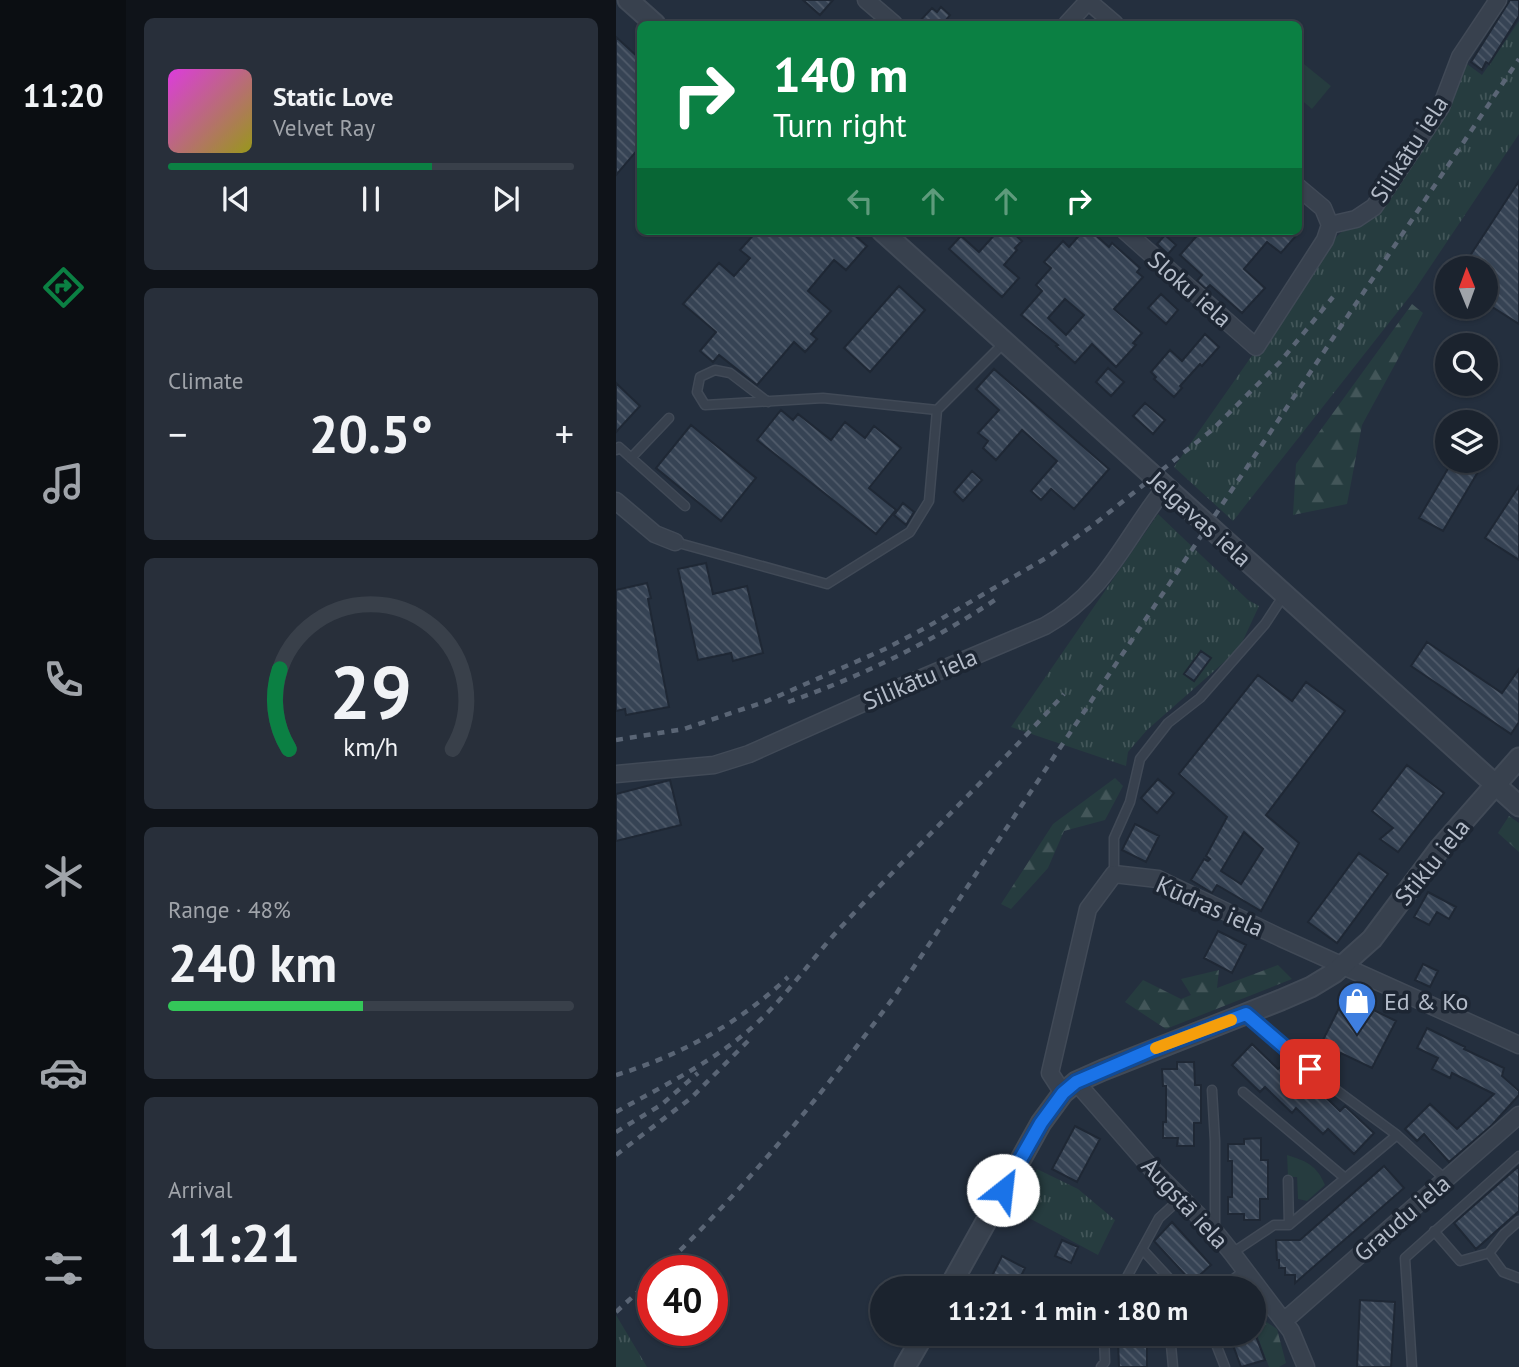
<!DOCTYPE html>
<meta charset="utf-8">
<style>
:root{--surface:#1b232e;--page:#282f3a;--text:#f1f3f6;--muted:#a0a4aa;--line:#39404a;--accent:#0b8043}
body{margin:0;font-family:"PT Sans",sans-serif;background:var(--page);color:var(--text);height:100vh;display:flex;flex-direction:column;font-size:26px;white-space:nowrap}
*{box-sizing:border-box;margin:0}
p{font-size:23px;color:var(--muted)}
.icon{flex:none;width:38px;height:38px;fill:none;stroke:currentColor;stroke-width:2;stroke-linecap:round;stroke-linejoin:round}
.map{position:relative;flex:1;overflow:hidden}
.drawer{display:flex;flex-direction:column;gap:18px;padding:18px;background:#0f1319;width:490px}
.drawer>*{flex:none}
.banner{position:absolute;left:21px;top:21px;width:665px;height:214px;border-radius:10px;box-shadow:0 2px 5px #0004,0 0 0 2px var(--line);background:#0b8043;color:#fff;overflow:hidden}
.needle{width:46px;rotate:359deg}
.controls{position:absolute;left:819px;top:256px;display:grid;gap:14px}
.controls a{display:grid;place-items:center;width:63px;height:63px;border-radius:50%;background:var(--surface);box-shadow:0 2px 5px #0004,0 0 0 2px var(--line);font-size:35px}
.speed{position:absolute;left:21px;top:1255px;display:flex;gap:14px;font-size:35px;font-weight:700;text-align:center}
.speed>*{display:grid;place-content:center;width:91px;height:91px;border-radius:50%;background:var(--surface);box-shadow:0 2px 5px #0004,0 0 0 2px var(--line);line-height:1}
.speed .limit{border:10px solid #d22;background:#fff;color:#111}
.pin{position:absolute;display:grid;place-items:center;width:60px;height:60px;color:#fff;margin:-30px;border-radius:14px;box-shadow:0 4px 10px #0006}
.me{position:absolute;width:77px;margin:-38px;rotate:29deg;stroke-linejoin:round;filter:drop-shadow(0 0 5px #0008)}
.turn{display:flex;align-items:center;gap:24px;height:147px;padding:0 21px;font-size:32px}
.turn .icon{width:91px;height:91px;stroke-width:2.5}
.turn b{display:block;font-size:49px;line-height:60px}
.lanes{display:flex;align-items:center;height:66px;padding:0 21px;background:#0003;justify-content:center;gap:35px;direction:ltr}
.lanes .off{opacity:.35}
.big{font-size:52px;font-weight:600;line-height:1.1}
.drawer .card{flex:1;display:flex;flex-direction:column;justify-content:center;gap:10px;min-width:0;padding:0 24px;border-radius:10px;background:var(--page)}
.drawer .dial{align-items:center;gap:0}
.dial svg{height:182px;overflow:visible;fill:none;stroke:var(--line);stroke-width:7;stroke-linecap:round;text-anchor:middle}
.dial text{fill:var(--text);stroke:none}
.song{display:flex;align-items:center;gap:21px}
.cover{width:84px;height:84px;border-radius:10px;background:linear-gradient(135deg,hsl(300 70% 55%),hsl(60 70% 35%))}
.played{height:7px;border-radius:4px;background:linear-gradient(90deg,var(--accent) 65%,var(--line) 65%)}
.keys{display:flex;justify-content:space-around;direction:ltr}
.heat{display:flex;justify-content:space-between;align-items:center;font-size:38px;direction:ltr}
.charge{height:10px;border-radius:5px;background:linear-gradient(90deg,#34c759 48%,var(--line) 0)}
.trip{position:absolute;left:254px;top:1276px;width:396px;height:70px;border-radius:35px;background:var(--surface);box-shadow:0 2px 5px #0004,0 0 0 2px var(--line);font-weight:600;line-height:70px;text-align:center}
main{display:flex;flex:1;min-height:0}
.tab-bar{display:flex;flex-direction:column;width:126px;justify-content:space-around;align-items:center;background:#0b0e12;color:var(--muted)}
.tab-bar .icon{width:49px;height:49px}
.tab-bar .on{color:var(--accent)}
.tab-bar b{font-size:32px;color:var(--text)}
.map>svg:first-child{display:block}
.grass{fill:url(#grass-tufts)}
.forest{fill:url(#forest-firs)}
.green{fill:#263c3f}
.building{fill:url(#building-back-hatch);stroke:#1f2835;stroke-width:2;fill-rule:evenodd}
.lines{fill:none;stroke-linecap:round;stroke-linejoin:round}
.service-casing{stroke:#414a57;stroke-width:11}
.minor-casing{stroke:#414a57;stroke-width:19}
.tertiary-casing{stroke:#414a57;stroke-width:23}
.service{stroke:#38414e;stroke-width:8}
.minor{stroke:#38414e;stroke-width:16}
.tertiary{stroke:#38414e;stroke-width:19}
.rail{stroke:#5a6575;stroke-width:4.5;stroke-dasharray:7 7;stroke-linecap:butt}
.route-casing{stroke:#114b97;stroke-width:18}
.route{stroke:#1a73e8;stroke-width:12}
.slow{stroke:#f59e0b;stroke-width:12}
.labels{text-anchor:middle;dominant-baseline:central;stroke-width:7;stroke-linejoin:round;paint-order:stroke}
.street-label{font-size:24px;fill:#b4bcc9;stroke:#1d2633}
.poi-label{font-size:24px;fill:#b4bcc9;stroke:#1d2633;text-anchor:start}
</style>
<main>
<nav class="tab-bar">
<b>11:20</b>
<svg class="icon on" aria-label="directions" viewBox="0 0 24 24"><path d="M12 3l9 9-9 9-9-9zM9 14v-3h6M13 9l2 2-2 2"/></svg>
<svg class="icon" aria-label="music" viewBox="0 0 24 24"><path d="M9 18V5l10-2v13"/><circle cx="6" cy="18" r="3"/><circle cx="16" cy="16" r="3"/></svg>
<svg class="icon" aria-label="phone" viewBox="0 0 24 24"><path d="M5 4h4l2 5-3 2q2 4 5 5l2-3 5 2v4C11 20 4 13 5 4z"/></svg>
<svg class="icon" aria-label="climate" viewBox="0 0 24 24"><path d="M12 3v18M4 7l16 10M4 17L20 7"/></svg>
<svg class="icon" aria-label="car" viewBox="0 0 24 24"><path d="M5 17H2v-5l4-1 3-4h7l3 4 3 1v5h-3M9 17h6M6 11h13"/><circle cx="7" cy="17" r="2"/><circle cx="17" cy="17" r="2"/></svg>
<svg class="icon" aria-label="filters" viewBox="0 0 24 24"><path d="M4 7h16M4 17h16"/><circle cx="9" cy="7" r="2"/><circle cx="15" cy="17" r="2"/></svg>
</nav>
<section class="drawer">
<div class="card">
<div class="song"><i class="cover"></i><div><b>Static Love</b><p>Velvet Ray</p></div></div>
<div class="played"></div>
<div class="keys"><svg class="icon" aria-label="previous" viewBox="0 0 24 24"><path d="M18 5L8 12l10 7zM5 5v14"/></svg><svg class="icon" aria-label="pause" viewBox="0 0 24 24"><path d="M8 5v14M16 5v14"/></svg><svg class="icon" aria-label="next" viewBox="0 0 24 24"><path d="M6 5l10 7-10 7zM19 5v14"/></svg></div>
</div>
<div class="card"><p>Climate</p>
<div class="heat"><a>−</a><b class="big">20.5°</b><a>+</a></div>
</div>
<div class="card dial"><svg viewBox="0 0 100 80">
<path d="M14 69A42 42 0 1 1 86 69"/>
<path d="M14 69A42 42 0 0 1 10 34" stroke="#0b8043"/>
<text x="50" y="56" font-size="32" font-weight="700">29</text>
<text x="50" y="72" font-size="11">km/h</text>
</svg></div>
<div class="card"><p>Range · 48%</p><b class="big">240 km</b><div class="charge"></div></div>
<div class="card"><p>Arrival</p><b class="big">11:21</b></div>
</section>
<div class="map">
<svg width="903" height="1367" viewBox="0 0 903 1367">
<defs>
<pattern id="grass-tufts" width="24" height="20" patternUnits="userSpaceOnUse" patternTransform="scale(1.75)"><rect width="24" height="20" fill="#263c3f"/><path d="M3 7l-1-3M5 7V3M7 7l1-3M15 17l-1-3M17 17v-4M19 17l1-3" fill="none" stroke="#435659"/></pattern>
<pattern id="forest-firs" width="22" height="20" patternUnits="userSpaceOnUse" patternTransform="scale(1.75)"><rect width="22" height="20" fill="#263c3f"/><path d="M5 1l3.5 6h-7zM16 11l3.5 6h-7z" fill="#435659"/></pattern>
<pattern id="building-back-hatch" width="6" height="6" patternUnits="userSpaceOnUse" patternTransform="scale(1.75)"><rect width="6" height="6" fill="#364354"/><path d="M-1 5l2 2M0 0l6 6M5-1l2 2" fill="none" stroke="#515c6b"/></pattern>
</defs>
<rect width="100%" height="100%" fill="#242f3e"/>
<path class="grass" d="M903,21V134L798,291L617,521L558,467L717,240L731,227L760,211L851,64L866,75Z
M542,514L632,600L643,606L623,649L531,730L512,752L510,766L395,727Z
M421,1169L462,1189L499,1220L482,1255L398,1210Z
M0,1315L31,1367H0Z"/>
<path class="forest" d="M796,304L807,313L746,425L731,504L677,515L680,464Z
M499,778L507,786L489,820L448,831L432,868L395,909L385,904L437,824Z
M893,816L903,823V852L882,833Z
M662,965L676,979L550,1029L509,1002L527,980L565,999L575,995L565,979L603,970L601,988Z
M637,1313L661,1329L670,1363L663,1367H653L637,1324Z"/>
<path class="green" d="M683,60L715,86L696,109L683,98Z
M671,1155C690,1161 701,1165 709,1185L691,1201L682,1199L681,1177H672Z"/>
<path class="building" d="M187,0H217L204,15Z
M894,0H903V16L873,64L870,62L866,70L855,62Z
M325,7L334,15L330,20L334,24H301L316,8L321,12Z
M0,37L24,59V147L0,175Z
M903,181V324L870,303V268H846Z
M141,231H234L251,246L230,270L218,260L192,291L215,311L195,334L201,339L189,352L178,342L141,385L103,355L97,362L84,351L100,332L67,304L103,263L118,276L134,258L124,250Z
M382,231H395L406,241L399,248L401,250L388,265L403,278L386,297L333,249L345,236L363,252Z
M467,231H475L493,247L496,243L524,268L521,272L527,277L498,309L526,333L517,343L520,345L500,367L476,344L459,363L440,346L442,345L405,315L426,291L420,285L435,268L428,262L447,241L453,247ZM449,299L468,315L450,335L432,318Z
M585,231H671L679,237L665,253L651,242L628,269L649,288L626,313L594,285L590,289L581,281L586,275L564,255Z
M549,235L560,245L552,254L541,244Z
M283,286L309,310L254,372L228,348Z
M545,294L562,310L550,324L532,308Z
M589,334L603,347L586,366L584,364L564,386L566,388L558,397L538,379L540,377L535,372L554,350L566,361Z
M492,368L508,382L495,396L480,382Z
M378,369L493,469L458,509L435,489L425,500L415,491L441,461L406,430L380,460L367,448L372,441L362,433L383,410L360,389Z
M0,383L24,406L0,432Z
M529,403L549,420L537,434L517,416Z
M165,410L177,420L182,414L215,440L229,422L249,438L258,426L285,448L253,488L280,510L260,534L141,440Z
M75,425L140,478L105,521L40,468Z
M837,460H869L827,531L803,518Z
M356,471L366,480L347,501L338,492Z
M903,486V560L869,538Z
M287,503L298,512L290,525L278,515Z
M90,563L97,594L131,586L147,653L117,661L115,653L82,660L62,569Z
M31,583L35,598L32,599L53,707L10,715L9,709L0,711V590Z
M811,642L886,693L903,669V722L895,734L795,666Z
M585,651L595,658L578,681L568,674Z
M642,675L676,701L690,682L729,711L650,815L683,843L645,911L601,885L596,893L575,880L588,859L592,861L594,859L590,856L611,817L563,774ZM628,832L647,849L625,884L605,871Z
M791,765L828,793L782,852L764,839L777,828L756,811Z
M542,779L558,793L541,813L525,798Z
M54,780L65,825L0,841V794Z
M519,824L543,836L530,862L506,850Z
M743,853L772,874L721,943L692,922Z
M812,892L840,907L833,919L821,912L813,925L798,917Z
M602,931L630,945L616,973L588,958Z
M807,964L822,971L814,987L799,980Z
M729,996L780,1021L756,1068L725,1053L723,1058L703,1048Z
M811,1028L849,1047L848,1049L888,1068L886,1076L903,1091V1095L876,1125L833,1162L808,1134L801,1141L789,1129L814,1104L841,1129L878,1094L836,1073L834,1078L816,1069L822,1058L801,1048Z
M636,1044L662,1069L667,1065L692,1090L697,1085L724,1111L729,1106L758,1133L738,1154L712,1129L707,1134L680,1108L676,1113L649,1087L644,1092L616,1065Z
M561,1062H578L579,1085H585V1123H578V1146H561L562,1138H547V1122H550V1086H547L546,1069H561Z
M459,1126L484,1139L461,1182L436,1169Z
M645,1138V1160H652V1199H644V1220H628V1214H612V1197H616V1161H612V1144H628V1139Z
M768,1166L788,1188L679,1283V1275H669V1268H663V1260H661L660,1240H684Z
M903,1166V1211L860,1249L838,1223Z
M556,1222L595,1265L576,1282L538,1241Z
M446,1240L462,1247L455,1263L439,1256Z
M386,1256L409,1268L399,1288H370Z
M744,1300L779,1302L775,1367H741Z
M613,1334H639L649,1360L625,1367Z
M531,1339V1367H503L502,1340Z"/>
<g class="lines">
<g class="service-casing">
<path id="service" d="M152,402L114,373L99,370L84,377L81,392L89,405L207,398L321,410
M0,450L3,447L69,506
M15,458L53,418
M59,542L211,584L294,532L313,501L321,410L389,342
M498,874V838L514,802L524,759L552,723L584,698L649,624L668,595
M631,1014L712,1084L781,1135L830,1180
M596,1090L599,1141V1231
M627,1092L729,1178
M672,1180L673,1225
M818,1231L844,1261L873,1253L888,1234L903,1221
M526,1249L562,1288
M616,1253L658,1225H673L781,1135
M873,1253L887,1272L903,1278
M505,1288L543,1218L565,1198
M606,1288L629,1270
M554,1334L557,1367
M596,1334L609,1367
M485,1367L489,1362L488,1334
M796,1367L789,1258L903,1156"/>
</g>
<g class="minor-casing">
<path id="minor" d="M250,0L278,24
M471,0L499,24
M451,24L472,1
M682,187L707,208L714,225
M714,225L740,219L758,207L825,107L844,57L882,0
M509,231L640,347L709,240L714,225
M0,501L39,534L59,542
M0,774L98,765L133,754L247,703L429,626C490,592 508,539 549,488
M460,1082L537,1170L599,1232L616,1253L675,1331L690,1367
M447,1093L434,1073L472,909L498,874L542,879L665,938L903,1045
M668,1321L903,1115"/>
</g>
<g class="tertiary-casing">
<path id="tertiary" d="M12,0L39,24
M266,231L903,806
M333,1288L425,1123L447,1093L460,1082L487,1070L665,1000L695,987L718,973L756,939L824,848L903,758
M289,1367L308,1334"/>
</g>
<use href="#service" class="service"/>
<use href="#minor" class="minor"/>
<use href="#tertiary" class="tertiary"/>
<path class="rail" d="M172,702C247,676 317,641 382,598
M0,740L68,729L151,701L269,649L311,627L430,558L476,526L596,430L664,362L717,297
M0,1075C63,1056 124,1023 172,977
M0,1112C43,1088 89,1066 127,1035C166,1004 193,961 227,925C299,847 377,773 448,694
M0,1132L45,1105L82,1073
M0,1155L75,1098L132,1041
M44,1270C132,1186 208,1092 280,994L903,59
M0,1312L37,1278"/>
</g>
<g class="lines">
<g class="route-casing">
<path id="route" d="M387,1190L425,1123L447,1093L460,1082L537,1049L630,1014L694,1069"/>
</g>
<use href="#route" class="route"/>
<path class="slow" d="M540,1048L615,1020"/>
</g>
<defs>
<g id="shop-pin" transform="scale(2.0125)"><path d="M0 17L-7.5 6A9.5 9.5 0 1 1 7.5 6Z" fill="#3f7fe0" stroke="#1d2633"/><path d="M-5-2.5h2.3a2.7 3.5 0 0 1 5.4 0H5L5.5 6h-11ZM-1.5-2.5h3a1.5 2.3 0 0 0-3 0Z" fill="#fff"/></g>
</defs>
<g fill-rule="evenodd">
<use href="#shop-pin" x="741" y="1001"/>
</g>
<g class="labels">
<g class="street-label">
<text transform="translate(793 149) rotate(-57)">Silikātu iela</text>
<text transform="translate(574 289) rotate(41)">Sloku iela</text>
<text transform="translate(584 519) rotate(42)">Jelgavas iela</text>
<text transform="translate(304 679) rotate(-23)">Silikātu iela</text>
<text transform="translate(816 862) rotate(-51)">Stiklu iela</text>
<text transform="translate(594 906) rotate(24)">Kūdras iela</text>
<text transform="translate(569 1203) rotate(47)">Augstā iela</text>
<text transform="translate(786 1218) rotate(-41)">Graudu iela</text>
</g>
<g class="poi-label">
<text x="768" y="1001">Ed &amp; Ko</text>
</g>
</g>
</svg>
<div class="controls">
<a><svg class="needle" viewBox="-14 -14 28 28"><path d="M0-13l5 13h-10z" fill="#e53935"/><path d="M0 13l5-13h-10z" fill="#a0a4aa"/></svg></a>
<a><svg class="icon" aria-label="search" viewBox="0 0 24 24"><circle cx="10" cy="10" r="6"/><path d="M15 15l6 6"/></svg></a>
<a><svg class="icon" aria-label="layers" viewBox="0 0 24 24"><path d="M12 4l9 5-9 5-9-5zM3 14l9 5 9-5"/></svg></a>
</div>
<div class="speed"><div class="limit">40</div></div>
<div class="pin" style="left:694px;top:1069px;background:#d93025"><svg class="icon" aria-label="arrive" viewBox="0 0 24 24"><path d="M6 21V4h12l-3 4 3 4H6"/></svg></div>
<svg class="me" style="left:387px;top:1190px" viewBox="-20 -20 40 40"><circle r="19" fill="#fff"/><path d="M0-13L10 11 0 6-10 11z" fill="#1a73e8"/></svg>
<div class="trip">11:21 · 1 min · 180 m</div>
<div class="banner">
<div class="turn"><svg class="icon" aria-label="right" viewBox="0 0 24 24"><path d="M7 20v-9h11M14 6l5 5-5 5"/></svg><div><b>140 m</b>Turn right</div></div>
<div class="lanes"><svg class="icon off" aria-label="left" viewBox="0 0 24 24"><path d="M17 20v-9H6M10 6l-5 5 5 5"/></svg><svg class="icon off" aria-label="ahead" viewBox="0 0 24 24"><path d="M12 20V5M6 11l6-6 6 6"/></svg><svg class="icon off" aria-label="ahead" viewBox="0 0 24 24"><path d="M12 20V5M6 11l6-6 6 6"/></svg><svg class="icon" aria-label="right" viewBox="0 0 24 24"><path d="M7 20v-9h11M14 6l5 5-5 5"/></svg></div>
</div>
</div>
</main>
